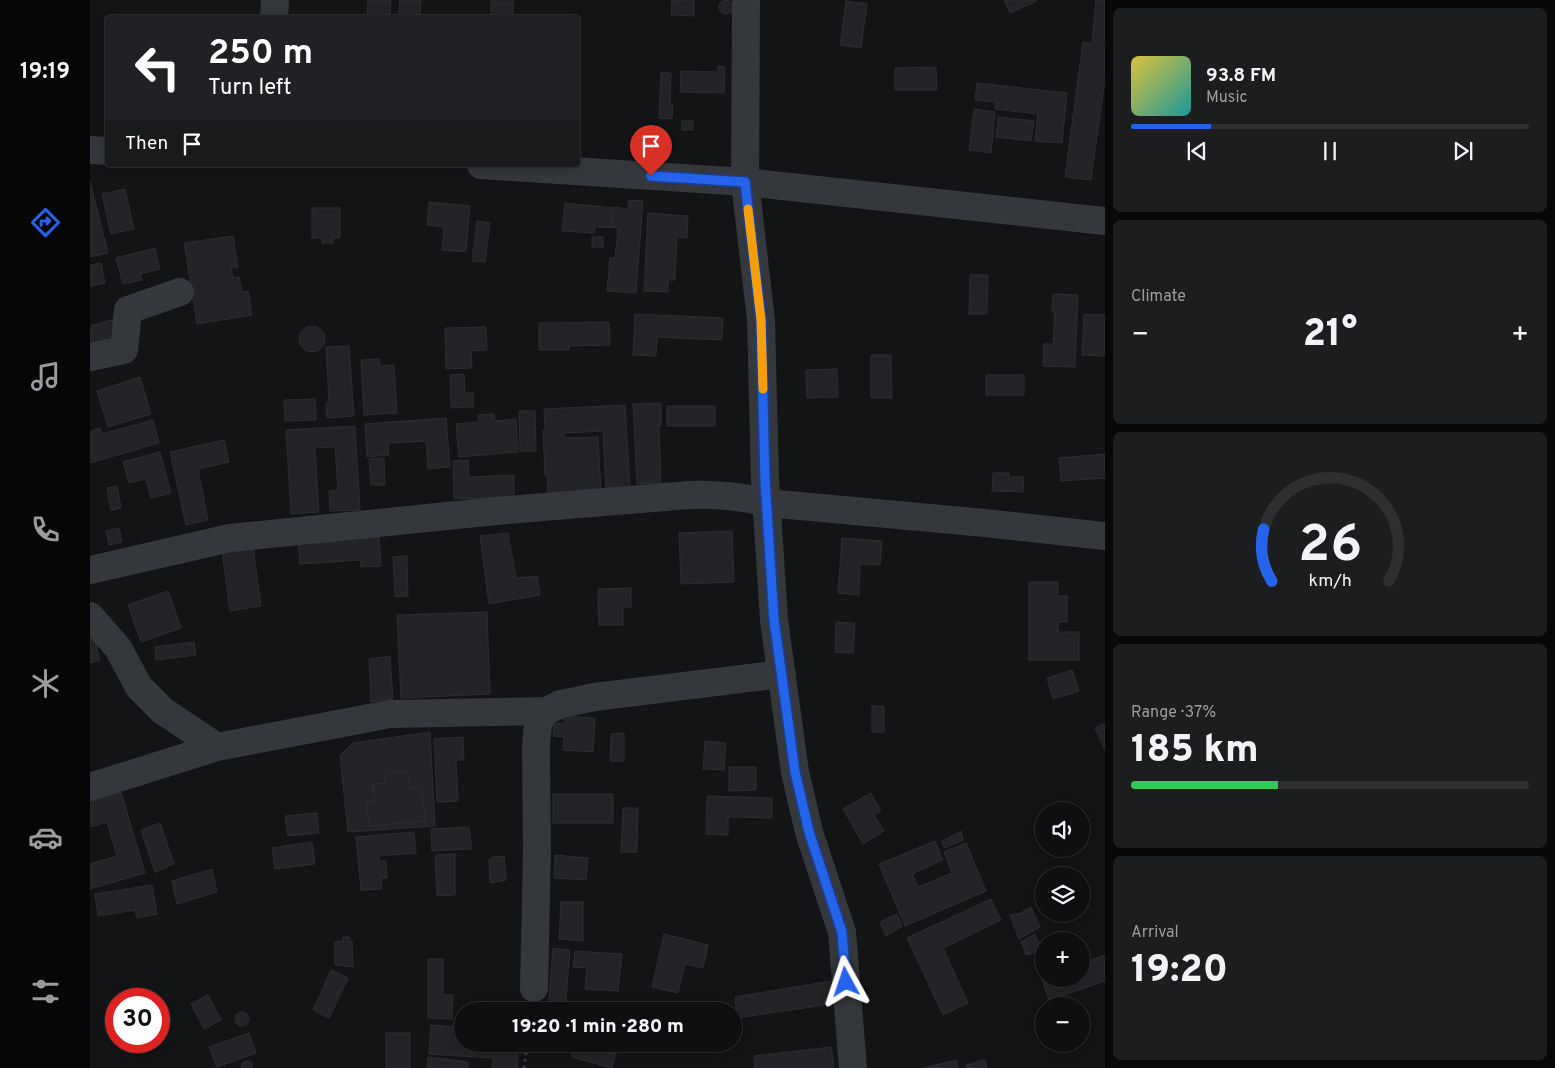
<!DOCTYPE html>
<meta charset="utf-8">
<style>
:root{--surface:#0e0f10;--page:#1c1d1e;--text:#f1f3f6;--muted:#9b9c9f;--line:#2e2f30;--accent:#2563eb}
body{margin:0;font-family:Overpass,sans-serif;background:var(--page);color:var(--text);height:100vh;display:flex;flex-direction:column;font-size:19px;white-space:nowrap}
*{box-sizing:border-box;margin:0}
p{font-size:16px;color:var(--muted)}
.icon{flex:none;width:28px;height:28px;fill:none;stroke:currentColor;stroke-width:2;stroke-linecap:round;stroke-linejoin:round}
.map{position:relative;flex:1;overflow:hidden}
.details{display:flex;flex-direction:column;gap:8px;padding:8px;background:#080809;width:450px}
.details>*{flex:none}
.top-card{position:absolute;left:15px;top:15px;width:475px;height:152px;border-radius:5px;box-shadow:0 2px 12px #0003,0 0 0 1px var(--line);background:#202124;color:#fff;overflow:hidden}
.buttons{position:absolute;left:945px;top:802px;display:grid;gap:10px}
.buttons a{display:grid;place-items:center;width:55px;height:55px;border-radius:50%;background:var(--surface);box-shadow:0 2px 12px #0003,0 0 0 1px var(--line);font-size:25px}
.speed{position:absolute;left:15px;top:988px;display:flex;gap:10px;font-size:25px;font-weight:700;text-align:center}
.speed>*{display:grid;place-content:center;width:65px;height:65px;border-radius:50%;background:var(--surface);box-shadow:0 2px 12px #0003,0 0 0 1px var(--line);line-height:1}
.speed .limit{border:8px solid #d22;background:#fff;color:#111}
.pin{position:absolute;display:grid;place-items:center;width:42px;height:42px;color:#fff;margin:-51px -21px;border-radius:50% 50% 50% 0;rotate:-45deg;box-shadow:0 0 5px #0007}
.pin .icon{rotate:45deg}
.me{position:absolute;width:55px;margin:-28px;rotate:355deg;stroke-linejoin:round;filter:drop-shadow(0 0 4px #0008)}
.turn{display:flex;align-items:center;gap:18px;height:105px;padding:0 20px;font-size:22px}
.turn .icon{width:65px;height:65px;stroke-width:2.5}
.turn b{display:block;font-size:35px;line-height:42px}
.then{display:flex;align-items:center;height:48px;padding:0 20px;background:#0003;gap:10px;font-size:19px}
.big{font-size:38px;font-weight:800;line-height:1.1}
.details .card{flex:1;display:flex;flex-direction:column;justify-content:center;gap:8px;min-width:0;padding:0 18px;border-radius:8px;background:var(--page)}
.details .dial{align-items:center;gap:0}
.dial svg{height:130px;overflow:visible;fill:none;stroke:var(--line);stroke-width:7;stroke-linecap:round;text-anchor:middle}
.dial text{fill:var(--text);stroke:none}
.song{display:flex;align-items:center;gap:15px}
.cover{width:60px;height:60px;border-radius:8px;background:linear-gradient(135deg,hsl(50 70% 55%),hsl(180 70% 35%))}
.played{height:5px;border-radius:2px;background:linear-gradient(90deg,var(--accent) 20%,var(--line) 20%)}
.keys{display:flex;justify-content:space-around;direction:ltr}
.heat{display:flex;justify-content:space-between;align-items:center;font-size:28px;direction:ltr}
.charge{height:8px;border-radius:4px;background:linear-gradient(90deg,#34c759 37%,var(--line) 0)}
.trip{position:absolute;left:364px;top:1002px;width:288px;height:50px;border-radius:25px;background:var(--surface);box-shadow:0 2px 12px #0003,0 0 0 1px var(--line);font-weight:800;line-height:50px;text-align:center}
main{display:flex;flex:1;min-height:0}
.tab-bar{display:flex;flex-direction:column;width:90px;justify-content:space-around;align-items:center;background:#060606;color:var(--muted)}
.tab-bar .icon{width:35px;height:35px}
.tab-bar .current{color:var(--accent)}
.tab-bar b{font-size:22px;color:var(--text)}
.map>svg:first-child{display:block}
.building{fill:#232427;stroke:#2d2e32}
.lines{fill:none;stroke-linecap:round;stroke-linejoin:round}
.path{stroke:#3a3e42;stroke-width:3;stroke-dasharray:2.5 4;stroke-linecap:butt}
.minor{stroke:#34373b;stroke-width:28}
.route-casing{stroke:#184099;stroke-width:12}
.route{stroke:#2563eb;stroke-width:9}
.slow{stroke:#f59e0b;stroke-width:9}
</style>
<main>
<nav class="tab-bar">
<b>19:19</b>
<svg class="icon current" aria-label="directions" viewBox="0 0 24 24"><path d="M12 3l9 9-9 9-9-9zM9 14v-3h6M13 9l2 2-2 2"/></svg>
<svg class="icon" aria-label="music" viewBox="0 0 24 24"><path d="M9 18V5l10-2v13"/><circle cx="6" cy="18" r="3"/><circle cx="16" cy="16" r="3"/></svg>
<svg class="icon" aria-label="phone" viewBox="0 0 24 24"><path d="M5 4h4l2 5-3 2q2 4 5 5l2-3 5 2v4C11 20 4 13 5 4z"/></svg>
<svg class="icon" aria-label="climate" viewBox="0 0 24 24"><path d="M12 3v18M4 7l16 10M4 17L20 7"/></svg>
<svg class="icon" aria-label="car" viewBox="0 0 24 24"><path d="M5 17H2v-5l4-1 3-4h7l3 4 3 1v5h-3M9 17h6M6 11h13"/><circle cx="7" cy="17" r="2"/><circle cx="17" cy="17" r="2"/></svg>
<svg class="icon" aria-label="filters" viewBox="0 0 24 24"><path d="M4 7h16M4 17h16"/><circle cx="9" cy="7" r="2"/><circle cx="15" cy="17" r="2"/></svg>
</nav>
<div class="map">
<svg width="1015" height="1068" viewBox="0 0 1015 1068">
<rect width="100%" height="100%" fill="#131415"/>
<path class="building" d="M629 7a7 7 0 1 1 14 0a7 7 0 1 1-14 0Z
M278,0H301L300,18H277Z
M310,0H331L330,18H308Z
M582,0H604V16L581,15Z
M914,0H946L947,1L920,13Z
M1006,0H1015V43L1002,42Z
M401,1H423V18H401Z
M756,1L777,4L771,48L750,45Z
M993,42L1015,45V79L1001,180L975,177Z
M628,66L635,67L634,93L590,92L591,71L628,72Z
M846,67L847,90H805V68Z
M571,72L581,73L580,105H583L582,119L569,118Z
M887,83L977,93L972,143L945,141L948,114L905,109V102L885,100Z
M884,109L905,112L901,153L879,150Z
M908,117L944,121L941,141L906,137Z
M592,121H603V130H592Z
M0,181L18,253L0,257Z
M35,189L44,229L21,234L12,194Z
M539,200L553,201L546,293L517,291L520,258H525L528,228L521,227L523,207L538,209Z
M339,202L380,206L376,252L352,250L354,227L337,225Z
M475,203L523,208L521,228L505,227L504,233L472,231Z
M222,208H250V238H243V243H232V238H222Z
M558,213L598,216L597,238L587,237L585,280H578V292L554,291Z
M387,221L400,223L395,262L382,261Z
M143,236L148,267L141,268L143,278L149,277L152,292L158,291L162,315L107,324L94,243Z
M502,237H513V247H502Z
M65,248L70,269L50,274L52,280L33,284L26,258Z
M11,263L15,283L0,286V265Z
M880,275H898L897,314H879Z
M963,294L988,295L985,367L953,366L954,344H963L965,312H962Z
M545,314L633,318L632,340L567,337L566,356L543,355Z
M994,314L1015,315V356L992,355Z
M25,319L31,342L0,350V326Z
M519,322L520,345L479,346V350H449V323Z
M209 339a13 13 0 1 1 26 0a13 13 0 1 1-26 0Z
M396,327L397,350L381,351L382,368L356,369L355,328Z
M259,346L264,416L237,418L236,402H239L236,347Z
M781,355H801L802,398H781Z
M289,359L290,366L304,365L307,413L274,415L271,360Z
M747,369L748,397L717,398L716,370Z
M374,374L375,393H383V407L361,408L360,375Z
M896,375H934V395H896Z
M50,377L61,414L18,427L7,391Z
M225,399L226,420L195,421L194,400Z
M571,403V425H569L571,483L547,484L543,404Z
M535,405L540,488L516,490L513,431L474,433V438L508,437L511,492L458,495L457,476H455L453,431H455L454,409Z
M577,406H625V426H577Z
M429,411H445L446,451H430Z
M404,414L405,421L426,419L428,452L369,457L366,424L389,422L388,415Z
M356,418L360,467L338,469L336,441L298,443L299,455L277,457L275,424Z
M63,420L69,443L0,463V431L10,428L12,434Z
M265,426L270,510L240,511L239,491L248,490L245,447L225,448L229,512L201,514L196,430Z
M134,440L139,462L108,469L118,520L96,525L80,452Z
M70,452L81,493L61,498L56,479L39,483L33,462Z
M1015,454V478L971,481L969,458Z
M294,458L295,485H281L279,459Z
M378,460L379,477L424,475V497L364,499L363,461Z
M903,473H919V477H934L933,492L902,491Z
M27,486L31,508L21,510L17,488Z
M29,528L32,542L19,545L16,531Z
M642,531L644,582L591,584L589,533Z
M418,533L426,578L447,576L450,595L399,604L390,536Z
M289,537L291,566L271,567L270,560L210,564L208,543Z
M752,538L792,541L790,565L770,564L769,595L748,593Z
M163,547L171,606L140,611L132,551Z
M317,556L318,596L305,597L303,557Z
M939,582H968V596H977V622H968V632H989V660H939Z
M541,588V607H533V625H509L508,589Z
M78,591L91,628L51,642L38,605Z
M397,612L400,694L311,698L307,615Z
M0,620L10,660L0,663Z
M746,622L765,623L763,653L745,652Z
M104,642L106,655L66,660L65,647Z
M300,656L303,699L281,702L279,659Z
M982,670L989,691L963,699L957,678Z
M782,706H794V732H782Z
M475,716L505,718L503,752L473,750L474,737L463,736L464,723L474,724Z
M1015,723V750L1005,728Z
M340,732L345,826L258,832L250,756L263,743Z
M534,733V761H520L521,734Z
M373,737L374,760H366L368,801L347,802L344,739Z
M615,741L636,743L634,770L613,769Z
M639,767H666V790L639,791Z
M318,771L320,789L332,788L335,821L279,826L277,802L285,801L283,784L296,783L295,773Z
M31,792L55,873L0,889V864L27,856L17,822L0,827V801Z
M781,793L791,811L784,815L794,831L773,844L753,809Z
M463,794H523V823H463Z
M617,796L682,798V818L638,817V835L616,834Z
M533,808H548L547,852H531Z
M227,813L229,833L198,836L195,816Z
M70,823L84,864L65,872L51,830Z
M379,827L382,849L342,851L341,829Z
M871,831L873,840L855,848L851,842Z
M324,832L326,853L289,856V861H296L297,878H291L292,889L271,890L266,837Z
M845,841L853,860L822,874L828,887L862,873L854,852L876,843L896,891L815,926L789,864Z
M222,842L225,864L185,869L182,848Z
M365,854V895L347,896L345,855Z
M465,855L498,858L496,880L464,878Z
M414,856L416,880L400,883L399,860L403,857Z
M122,869L127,892L87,904L82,881Z
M62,885L67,914L47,918L45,910L8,916L5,894Z
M901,899L911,920L853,948L878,1003L853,1015L817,938Z
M471,902H493V941L469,939Z
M941,907L950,927L929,939L920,915L931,913Z
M807,914L812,926L796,936L790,922Z
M574,934L618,945L613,968L595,964L588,993L562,987Z
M945,934L951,950L936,955L931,942Z
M253,937H260L258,941H262L263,967L245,965V942L253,941Z
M463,948L480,950L475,1011H458Z
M485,951L532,954L528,991L495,989L497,968L483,967Z
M1015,955V981L959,1000L951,977L954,976V979H991V963Z
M338,959H353V995H363L362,1019L338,1018Z
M241,970L258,978L239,1018L223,1010Z
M741,981V1004L647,1018L645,997Z
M118,995L131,1020L114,1029L101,1004Z
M614,1003L615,1011H574V1007Z
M145 1019a7 7 0 1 1 14 0a7 7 0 1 1-14 0Z
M341,1025L372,1027V1044H429L427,1068H402L403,1058L339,1054Z
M159,1033L166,1053L127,1067L119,1047Z
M296,1033H320V1068H296Z
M485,1044H528L522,1068L481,1057Z
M741,1047L744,1068H665L664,1056Z
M338,1057L378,1062L377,1068H337Z
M867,1060L868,1068H833Z
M895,1060L897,1068H877L876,1065Z
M155,1061H159L162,1063V1068H151L152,1063Z"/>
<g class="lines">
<path class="path" d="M434,1068L437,1044"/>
<path class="minor" d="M656,0L655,182L671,320L675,480L684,620L705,772L719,832L752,932L763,1068
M184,18L185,0
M0,150L18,151
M391,165L655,182L1015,221
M0,357L34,350L38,310L90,292
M0,570L140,538L406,511L599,495C626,494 651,496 677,503L895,523L1015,536
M0,616L28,648L49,687L73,711L127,747
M0,787L127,747L300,714L456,711
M444,988L447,851L446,746L448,723L456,711L471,704L505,697L692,674"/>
</g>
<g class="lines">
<g class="route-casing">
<path id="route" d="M561,176L655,182L671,320L675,480L684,620L689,656L705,772L719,832L752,932L756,982"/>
</g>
<use href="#route" class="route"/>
<path class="slow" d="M658,209L671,320L673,389"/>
</g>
</svg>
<div class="buttons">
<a><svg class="icon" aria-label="sound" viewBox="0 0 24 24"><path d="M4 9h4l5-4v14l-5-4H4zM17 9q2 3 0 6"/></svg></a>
<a><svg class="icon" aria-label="layers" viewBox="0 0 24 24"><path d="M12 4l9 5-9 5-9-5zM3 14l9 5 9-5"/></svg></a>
<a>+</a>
<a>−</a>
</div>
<div class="speed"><div class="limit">30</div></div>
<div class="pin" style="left:561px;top:176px;background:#d93025"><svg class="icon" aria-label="arrive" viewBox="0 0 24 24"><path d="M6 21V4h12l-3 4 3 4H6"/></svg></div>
<svg class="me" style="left:756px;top:982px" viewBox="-20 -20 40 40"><path d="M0-17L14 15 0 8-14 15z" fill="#2563eb" stroke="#fff" stroke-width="4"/></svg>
<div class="trip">19:20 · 1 min · 280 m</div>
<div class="top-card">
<div class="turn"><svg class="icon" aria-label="left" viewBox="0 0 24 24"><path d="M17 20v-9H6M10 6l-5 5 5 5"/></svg><div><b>250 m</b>Turn left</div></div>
<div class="then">Then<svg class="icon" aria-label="arrive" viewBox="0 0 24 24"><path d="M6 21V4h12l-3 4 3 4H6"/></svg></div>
</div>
</div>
<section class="details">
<div class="card">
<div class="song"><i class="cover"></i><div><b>93.8 FM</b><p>Music</p></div></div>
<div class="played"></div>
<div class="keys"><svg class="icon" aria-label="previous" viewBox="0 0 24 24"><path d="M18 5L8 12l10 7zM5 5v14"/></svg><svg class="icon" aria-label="pause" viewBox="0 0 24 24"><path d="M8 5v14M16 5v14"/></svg><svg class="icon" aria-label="next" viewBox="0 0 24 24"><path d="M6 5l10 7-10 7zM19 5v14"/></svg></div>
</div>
<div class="card"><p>Climate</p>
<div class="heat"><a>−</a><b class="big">21°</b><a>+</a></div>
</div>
<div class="card dial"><svg viewBox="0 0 100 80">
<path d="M14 69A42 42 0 1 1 86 69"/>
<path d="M14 69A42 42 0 0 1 9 37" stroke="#2563eb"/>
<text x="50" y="56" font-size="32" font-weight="700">26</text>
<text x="50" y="72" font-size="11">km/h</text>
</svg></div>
<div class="card"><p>Range · 37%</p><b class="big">185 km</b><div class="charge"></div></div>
<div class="card"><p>Arrival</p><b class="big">19:20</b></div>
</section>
</main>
